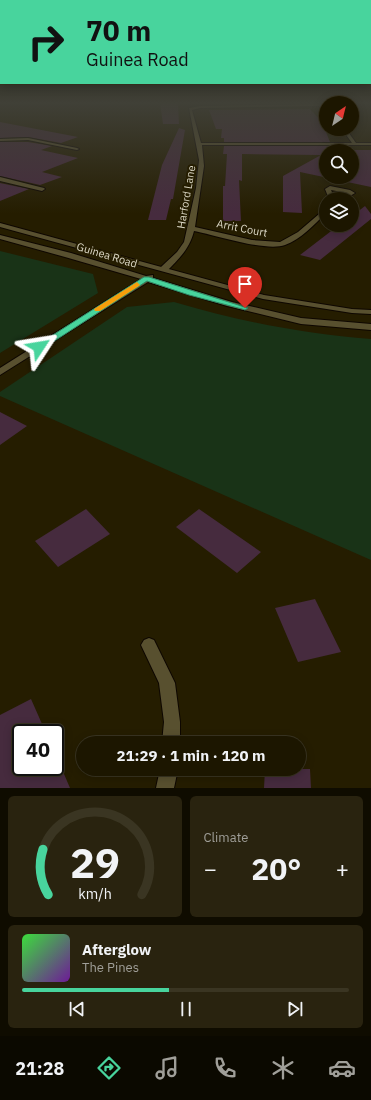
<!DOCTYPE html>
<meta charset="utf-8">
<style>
:root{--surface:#1c1600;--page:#29230f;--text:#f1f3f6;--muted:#a09f99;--line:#3a3522;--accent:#48d49d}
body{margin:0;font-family:"IBM Plex Sans",sans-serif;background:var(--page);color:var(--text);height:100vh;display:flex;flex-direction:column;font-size:15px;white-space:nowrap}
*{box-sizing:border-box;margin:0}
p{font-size:13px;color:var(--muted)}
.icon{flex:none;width:22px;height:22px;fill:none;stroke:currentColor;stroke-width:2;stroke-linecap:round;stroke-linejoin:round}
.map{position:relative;height:788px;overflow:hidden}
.panel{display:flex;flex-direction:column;gap:8px;padding:8px;background:#0f0c00;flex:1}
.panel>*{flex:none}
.banner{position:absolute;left:0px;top:0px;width:371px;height:84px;box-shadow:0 2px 10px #0003,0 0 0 1px var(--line);background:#48d49d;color:#111;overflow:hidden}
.needle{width:26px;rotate:35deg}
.controls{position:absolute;left:319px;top:96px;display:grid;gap:8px}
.controls a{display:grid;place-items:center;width:40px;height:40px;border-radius:50%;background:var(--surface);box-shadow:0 2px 10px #0003,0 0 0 1px var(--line);font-size:20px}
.speed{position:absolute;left:12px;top:724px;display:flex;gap:8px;font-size:20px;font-weight:700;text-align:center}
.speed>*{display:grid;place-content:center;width:52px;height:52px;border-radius:50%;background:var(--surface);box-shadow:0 2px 10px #0003,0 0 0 1px var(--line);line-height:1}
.speed .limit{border:2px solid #111;border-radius:6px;background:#fff;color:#111}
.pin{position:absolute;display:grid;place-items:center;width:34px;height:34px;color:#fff;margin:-41px -17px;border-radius:50% 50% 50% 0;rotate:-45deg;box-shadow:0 0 4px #0007}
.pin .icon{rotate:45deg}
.me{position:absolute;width:44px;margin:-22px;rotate:57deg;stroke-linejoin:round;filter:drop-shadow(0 0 3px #0008)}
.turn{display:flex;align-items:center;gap:14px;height:84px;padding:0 20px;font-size:18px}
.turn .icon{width:52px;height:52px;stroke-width:2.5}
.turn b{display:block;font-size:28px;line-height:34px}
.big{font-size:30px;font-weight:800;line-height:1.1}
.panel .card{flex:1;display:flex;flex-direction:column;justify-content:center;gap:6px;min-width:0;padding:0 14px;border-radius:6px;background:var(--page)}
.panel .dial{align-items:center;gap:0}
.dial svg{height:104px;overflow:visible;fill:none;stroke:var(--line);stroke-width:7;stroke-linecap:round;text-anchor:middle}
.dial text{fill:var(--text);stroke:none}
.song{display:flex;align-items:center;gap:12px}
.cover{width:48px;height:48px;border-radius:6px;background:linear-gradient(135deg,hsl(120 70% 55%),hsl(280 70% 35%))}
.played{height:4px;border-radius:2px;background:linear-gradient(90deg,var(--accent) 45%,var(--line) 45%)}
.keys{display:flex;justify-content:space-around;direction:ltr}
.heat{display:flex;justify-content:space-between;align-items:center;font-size:22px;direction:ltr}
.panel .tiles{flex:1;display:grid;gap:8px;grid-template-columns:1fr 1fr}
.card:last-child{grid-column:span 2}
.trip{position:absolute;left:76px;top:736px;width:230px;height:40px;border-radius:20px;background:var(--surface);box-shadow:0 2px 10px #0003,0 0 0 1px var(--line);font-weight:800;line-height:40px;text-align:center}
.menu{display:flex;height:64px;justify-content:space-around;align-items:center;background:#0b0900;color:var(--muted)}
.menu .icon{width:28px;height:28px}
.menu .active{color:var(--accent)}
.menu b{font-size:18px;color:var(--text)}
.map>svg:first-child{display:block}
.green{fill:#193317}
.building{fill:#462b3e;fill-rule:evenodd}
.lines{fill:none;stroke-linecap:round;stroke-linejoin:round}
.street-casing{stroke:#0e0700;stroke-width:2}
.secondary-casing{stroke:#0e0700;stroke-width:2}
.street{fill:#58502f;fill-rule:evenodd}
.secondary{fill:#58502f;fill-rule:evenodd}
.route{fill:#48d49d;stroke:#2f8a66}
.slow{fill:#f59e0b}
.labels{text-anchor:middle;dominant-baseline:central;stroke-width:4;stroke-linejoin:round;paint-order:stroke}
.far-street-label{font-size:11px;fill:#dbd7c5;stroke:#251d00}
</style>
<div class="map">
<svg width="371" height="788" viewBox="0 0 371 788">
<rect width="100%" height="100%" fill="#251d00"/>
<path class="green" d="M0,251L93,274L98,293L0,353Z
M174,302C238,321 304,334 371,339V560L0,396V392L127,307Z"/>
<path class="building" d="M160,103H178L179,124H163Z
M310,109L322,122L330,142H224V138H221L222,129H216L209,110Z
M0,122L78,137L61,143L28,137L0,138Z
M179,128L185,130L173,199H171L166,220H148L162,165Z
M0,142H28L52,146L41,150L78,158L42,172L62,177L40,185L0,176Z
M224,146H332L333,150H371V187L300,172L302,213L283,212V176L321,155L242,154V181L239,180L241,221H223V186H225L227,154H223ZM326,151H352V177H326Z
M0,183L29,189L0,201Z
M365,206L371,214V219L320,260L300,255L339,225H352V216Z
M0,412L27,426L0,445Z
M86,509L110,534L58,567L35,541Z
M199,509L261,552L237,573L176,527Z
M315,599L341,652L298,662L275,608Z
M31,699L46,733H21V767H61L70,788H0V715Z
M265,769H310L311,788H264Z"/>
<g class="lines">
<g class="street-casing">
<path id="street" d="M322,104L323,106L200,108L192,110L201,143H352L342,129H346L356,143H371V145H202L204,166L195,227L252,240L280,242L298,232L326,208V213C314,225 301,239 285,245C266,252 215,235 194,231C190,248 179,259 167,271H161V267L177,252L184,242L196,188L199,160L189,108L200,106Z
M28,138L77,148L79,149L77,150L28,140L0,141V139Z
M0,177L44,188L45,189L42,191L0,181Z
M330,186L350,190L355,193L345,199H337L347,193L331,190L335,199H329L325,189Z
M149,638L154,640L175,683L180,722V743H162L164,722L159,683L141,645L144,640Z
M160,769H178L174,788H156Z"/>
</g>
<g class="secondary-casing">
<path id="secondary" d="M0,223L264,295L352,309L371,310V314L352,313L263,299L0,227Z
M0,235L71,253L146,276L153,275V278L232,302L301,318L371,324V330L301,324L227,306L148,282L0,375V368L141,279L65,257L0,239Z"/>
</g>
<use href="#street" class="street"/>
<use href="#secondary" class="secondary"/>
</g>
<linearGradient id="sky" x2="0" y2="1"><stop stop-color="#141000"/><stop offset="0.48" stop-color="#404037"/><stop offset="1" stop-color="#404037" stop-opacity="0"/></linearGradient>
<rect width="371" height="214" fill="url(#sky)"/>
<path class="route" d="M144,277H149L248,308L245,310L242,309L189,295L147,281L42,349H36L34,347Z"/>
<path class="slow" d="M137,282L140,285L139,286L100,311H95L94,309Z"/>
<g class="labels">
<g class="far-street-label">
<text transform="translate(186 197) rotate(-80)">Harford Lane</text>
<text transform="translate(242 228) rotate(11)">Arrit Court</text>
<text transform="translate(107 255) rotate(17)">Guinea Road</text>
</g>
</g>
</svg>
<div class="controls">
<a><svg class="needle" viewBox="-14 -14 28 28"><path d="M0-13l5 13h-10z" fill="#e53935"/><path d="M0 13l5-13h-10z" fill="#a09f99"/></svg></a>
<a><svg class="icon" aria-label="search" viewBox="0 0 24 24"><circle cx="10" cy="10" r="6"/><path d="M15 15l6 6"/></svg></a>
<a><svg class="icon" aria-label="layers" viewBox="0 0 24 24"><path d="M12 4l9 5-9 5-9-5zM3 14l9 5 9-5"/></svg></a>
</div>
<div class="speed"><div class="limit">40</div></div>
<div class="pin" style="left:245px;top:308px;background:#d93025"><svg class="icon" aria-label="arrive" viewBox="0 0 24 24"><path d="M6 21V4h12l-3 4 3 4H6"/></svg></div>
<svg class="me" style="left:39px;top:347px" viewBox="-20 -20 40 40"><path d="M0-17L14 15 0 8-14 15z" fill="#48d49d" stroke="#fff" stroke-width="4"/></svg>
<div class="trip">21:29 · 1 min · 120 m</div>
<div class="banner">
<div class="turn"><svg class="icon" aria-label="right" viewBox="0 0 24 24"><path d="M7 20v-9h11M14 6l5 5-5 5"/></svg><div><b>70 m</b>Guinea Road</div></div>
</div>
</div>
<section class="panel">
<div class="tiles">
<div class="card dial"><svg viewBox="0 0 100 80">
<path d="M14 69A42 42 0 1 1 86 69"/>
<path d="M14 69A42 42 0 0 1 10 34" stroke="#48d49d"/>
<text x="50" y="56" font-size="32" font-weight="700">29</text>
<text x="50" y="72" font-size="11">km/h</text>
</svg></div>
<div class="card"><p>Climate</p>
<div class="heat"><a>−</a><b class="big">20°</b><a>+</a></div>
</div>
<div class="card">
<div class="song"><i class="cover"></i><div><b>Afterglow</b><p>The Pines</p></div></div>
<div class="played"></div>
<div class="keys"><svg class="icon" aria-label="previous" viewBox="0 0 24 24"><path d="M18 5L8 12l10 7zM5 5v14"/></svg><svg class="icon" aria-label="pause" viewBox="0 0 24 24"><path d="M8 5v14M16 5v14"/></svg><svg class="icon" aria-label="next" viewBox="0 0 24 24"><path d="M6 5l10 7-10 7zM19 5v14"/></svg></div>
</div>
</div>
</section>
<nav class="menu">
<b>21:28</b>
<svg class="icon active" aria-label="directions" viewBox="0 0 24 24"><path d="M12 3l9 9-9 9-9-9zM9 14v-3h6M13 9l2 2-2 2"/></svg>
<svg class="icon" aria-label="music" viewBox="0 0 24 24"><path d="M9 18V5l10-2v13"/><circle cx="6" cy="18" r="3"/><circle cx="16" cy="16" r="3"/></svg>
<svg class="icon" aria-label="phone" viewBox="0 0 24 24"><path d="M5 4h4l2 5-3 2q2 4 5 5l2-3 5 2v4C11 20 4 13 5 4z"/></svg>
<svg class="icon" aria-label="climate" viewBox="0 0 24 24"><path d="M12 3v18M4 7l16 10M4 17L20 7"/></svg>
<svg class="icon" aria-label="car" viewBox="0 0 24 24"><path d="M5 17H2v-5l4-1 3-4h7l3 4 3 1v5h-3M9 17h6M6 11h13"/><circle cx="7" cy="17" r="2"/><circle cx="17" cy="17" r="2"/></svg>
</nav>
